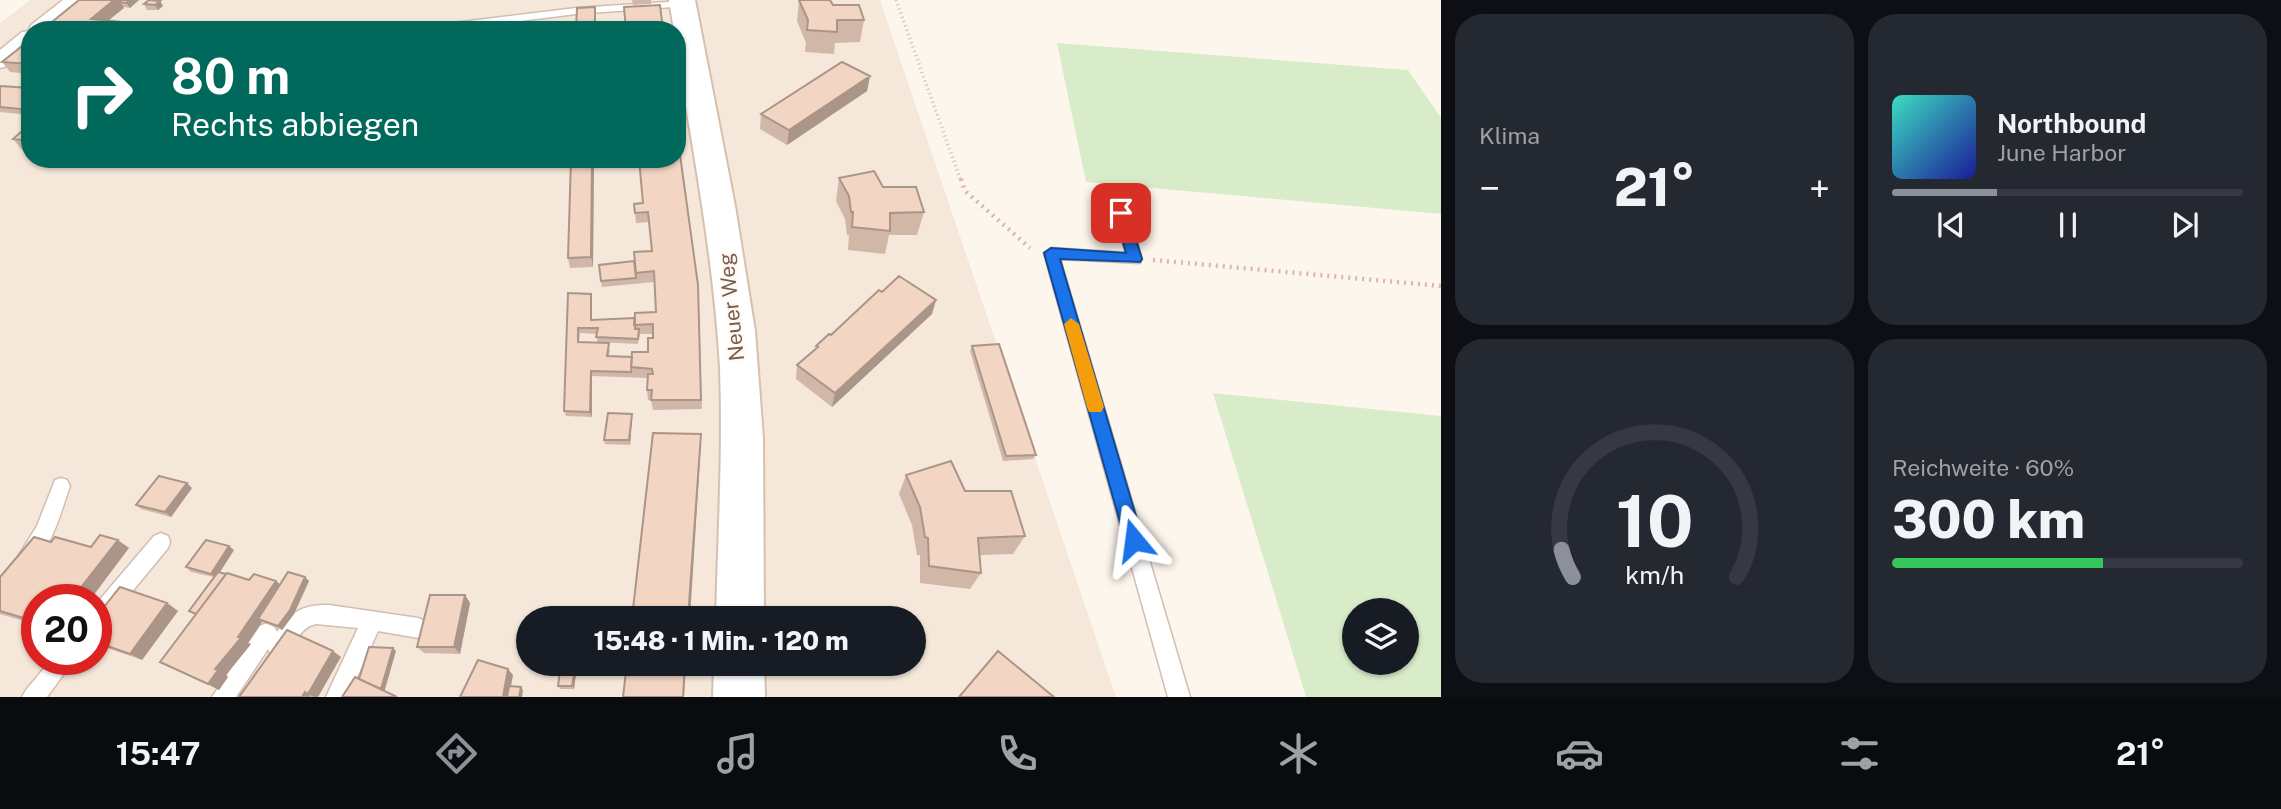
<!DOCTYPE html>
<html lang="de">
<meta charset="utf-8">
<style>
:root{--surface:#171b24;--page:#242831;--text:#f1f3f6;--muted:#9ea1a6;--line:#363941;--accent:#8c9099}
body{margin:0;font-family:"Public Sans",sans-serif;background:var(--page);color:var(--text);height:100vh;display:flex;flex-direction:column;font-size:26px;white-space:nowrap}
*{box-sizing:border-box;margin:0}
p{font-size:23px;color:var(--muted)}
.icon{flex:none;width:38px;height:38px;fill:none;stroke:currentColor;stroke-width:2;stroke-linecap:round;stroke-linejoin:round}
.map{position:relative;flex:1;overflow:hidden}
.panel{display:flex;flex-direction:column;gap:14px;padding:14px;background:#0d0f14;width:840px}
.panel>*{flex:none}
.banner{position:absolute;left:21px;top:21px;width:665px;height:147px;border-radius:28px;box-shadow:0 2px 5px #0004;background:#00695c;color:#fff;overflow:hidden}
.fabs{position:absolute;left:1342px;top:598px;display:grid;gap:14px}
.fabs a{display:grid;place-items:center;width:77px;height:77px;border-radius:50%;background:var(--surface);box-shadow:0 2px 5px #0004;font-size:35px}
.speed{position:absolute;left:21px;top:584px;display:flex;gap:14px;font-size:35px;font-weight:700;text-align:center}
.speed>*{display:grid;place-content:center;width:91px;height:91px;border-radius:50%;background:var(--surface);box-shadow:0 2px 5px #0004;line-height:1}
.speed .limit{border:10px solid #d22;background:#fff;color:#111}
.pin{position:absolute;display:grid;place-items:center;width:60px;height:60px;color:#fff;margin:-30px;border-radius:14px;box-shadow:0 4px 10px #0006}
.me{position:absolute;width:77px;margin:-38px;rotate:344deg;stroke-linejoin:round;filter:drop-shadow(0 0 5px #0008)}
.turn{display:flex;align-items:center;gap:24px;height:147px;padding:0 35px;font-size:32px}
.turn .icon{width:91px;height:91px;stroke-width:2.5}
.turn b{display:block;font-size:49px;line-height:60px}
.big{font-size:52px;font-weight:800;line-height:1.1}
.panel .widget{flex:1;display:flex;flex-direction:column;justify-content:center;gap:10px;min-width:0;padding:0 24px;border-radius:28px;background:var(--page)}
.panel .dial{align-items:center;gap:0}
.dial svg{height:182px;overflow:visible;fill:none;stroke:var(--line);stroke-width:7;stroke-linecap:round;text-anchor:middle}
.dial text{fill:var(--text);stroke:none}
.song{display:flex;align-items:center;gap:21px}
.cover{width:84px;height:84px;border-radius:10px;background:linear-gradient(135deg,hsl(170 70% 55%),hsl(240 70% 35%))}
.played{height:7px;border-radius:4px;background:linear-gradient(90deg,var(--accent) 30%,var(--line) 30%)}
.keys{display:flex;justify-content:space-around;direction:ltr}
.heat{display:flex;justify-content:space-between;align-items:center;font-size:38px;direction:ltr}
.charge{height:10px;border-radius:5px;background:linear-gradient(90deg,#34c759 60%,var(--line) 0)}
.panel .tiles{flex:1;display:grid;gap:14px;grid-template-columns:repeat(2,1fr)}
.trip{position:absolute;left:516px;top:606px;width:410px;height:70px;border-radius:35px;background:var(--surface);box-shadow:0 2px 5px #0004;font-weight:800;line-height:70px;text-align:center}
.menu{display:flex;height:112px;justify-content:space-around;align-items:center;background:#090b0e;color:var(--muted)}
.menu .icon{width:49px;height:49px}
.menu .selected{color:var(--accent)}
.menu b{font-size:32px;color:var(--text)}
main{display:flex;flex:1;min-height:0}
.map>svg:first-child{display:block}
.residential{fill:#f5e8da;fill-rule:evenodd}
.green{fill:#d8ecc9;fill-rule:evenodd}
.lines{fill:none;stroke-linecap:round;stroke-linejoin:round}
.lane-casing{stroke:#d1beb0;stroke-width:3}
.street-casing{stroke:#d1beb0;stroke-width:3}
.secondary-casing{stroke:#d6c0b0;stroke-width:4}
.path-far1{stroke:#d9b8a5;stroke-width:3.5;stroke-dasharray:1 3.5;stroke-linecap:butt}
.path{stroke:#d9b8a5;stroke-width:4.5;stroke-dasharray:2 5;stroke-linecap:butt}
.lane{fill:#fff;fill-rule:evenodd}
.street{fill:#fff;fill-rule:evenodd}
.secondary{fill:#fff;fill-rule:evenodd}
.wall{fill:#d1b7a8;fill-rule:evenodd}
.shaded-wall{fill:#aa9588}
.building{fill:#f3d5c3;stroke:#aa9588;stroke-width:2}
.route{fill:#1a73e8;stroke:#114b97;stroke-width:2}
.slow{fill:#f59e0b}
.labels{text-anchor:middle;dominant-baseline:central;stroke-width:5;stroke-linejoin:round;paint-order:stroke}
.street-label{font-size:21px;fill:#7a5c4d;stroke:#fffaf3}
</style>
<main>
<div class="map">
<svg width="1441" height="697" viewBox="0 0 1441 697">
<rect width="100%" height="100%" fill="#fdf6ec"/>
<path class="residential" d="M30,0H880L1116,697H0V23ZM30,30H677V159H30ZM37,600H96V660H37ZM528,618H914V663H528Z"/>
<path class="green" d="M1057,43L1408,70L1441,118V214L1086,182Z
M1213,393L1441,416V697H1306ZM1354,611H1407V663H1354Z"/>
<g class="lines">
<g class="lane-casing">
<path id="lane" d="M683,1L688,4L687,6L576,14L449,30H416L421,27L576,8Z
M1121,208L1128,213L1142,259L1140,263L1060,259L1190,697H1168L1044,253L1051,248L1126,253L1114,213Z
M61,478L67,480L70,486C62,508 51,555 28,564L21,561L19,555L37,526L55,480Z
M161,533L168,536L170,542L168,548L103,627L96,630V604L154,536Z
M329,605L418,618L425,621L428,628L425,635L418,638L378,631L348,697H326L358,628L316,624C296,628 295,652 278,659L271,656L268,649L236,697H212L260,626L267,623L274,626L277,632C290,612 304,604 329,605Z
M51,660H74L47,697H22L26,690Z"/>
</g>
<g class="street-casing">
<path id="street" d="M63,0H86L53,30H30V48L8,66L0,68V50L22,32L29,31L31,25Z"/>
</g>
<g class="secondary-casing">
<path id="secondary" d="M669,0H695L735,206L755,331L763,438L764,618H716C718,535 723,451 720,368C714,262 694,156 677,52V30H674Z
M714,663H764L765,697H713Z"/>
</g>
<path class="path-far1" d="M896,0L961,181"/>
<path class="path" d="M961,179L965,191L1030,248
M1153,260L1441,286"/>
<use href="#lane" class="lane"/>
<use href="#street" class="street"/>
<use href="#secondary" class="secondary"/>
</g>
<path class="wall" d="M79,0H139L130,8L124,7L108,21L156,30H42Z
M632,0H651V4L633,5Z
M799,0L833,5L864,20L860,42L835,43L834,54L805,52L806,43L797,21Z
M160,1L163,6L158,10H147L144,4Z
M30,42V74L10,72L2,62Z
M870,76L867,91L787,145L760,129L761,114Z
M0,86L30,88V115L0,112Z
M30,124V151L22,150L13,139Z
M594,159L593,267L570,268L568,258Z
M839,178L883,187L924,212L917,235H889L885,254L848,250L849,235H847L845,219L836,201Z
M643,203L698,285L702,409L653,410L651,400H648L647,390L648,378L592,376V417L566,416L564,411L568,293L591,294L592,320L635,318L656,312L654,282L602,287L601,281L652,251L649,222L636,223L634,204ZM580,333L597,334V342L638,344L640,334H653V338L648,352L632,357L609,356L610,349L579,342Z
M932,314L832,407L796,379L797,365L815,350L816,346L831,335Z
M972,346L1036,455L1033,459L1003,461L970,351Z
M632,419L630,445L605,444L604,440Z
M906,475L965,491L1025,536L1013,554L980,555L981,573L970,589L920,583V555H917L912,525L899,494Z
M192,488L171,517L141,509L136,505Z
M51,542L91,547L129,548L37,600V625L0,614V577Z
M234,550L220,572L249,580L276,581L280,584L305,577L309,581L294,614L282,630L262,622L248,643L251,644L226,675L228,677L219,690L160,662L195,615L189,611L214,577L191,572L186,567Z
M465,595L470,603L460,654L424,653L417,647Z
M167,603L178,611L142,660L96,644V617Z
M576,663L577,667L574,689H560L558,686Z"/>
<path class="shaded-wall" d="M114,0H119L124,8L99,28L91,19Z
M130,0H139L130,8L126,3Z
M160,1L163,6L158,10L155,5Z
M82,23L86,30H74Z
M870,76L867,91L787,145L789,130Z
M592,159H594L593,267L591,257Z
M936,300L932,314L832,407L835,393Z
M591,371L592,376V417L590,412Z
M632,414V419L630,445L629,440Z
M701,434V443L690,618H688Z
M187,483L192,488L171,517L165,512Z
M118,540L129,548L90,600H71Z
M229,546L234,550L216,578L211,574Z
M305,577L309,581L294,614L282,630L278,626Z
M276,581L285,589L258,619L262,622L248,643L251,644L226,675L228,677L219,690L208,684L215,669Z
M465,595L470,603L460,654L454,647Z
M167,603L178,611L142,660L130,654Z
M393,648L396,651L384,693L380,690Z
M333,651L341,657L318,697H313L308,694Z
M576,663L577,667L574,689L572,686Z
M685,663H686L684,697H683Z
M508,669L513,675L509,697H503Z
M521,687L523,690L522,697H519Z
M305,692L312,697H302Z"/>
<path class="building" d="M79,0H114L91,19L153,25L148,30H113L89,28L93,24L82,23L74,30H42Z
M119,0H130L126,3L120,2Z
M149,0L160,1L155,5L144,4Z
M799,0H830L833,5H859L864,20H837V32L807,30L808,20Z
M660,5L663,30H626L624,7Z
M595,7V30H576L577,8Z
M27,42H30V64L2,62Z
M842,62L870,76L789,130L761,114Z
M0,86L30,88V110L0,107Z
M30,124V141L13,139Z
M677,133L698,285L701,400H651L652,390H647L648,374H653L652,369L631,367L632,352H648V338H653V324L634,325L635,313L656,312L654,271L636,273L634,252L652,251L648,212L635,213L634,204L643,203L639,159H677Z
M571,159H592L591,257L568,258Z
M874,171L883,187H916L924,212L890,213V231L852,227L853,212H851L849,196L839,178Z
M634,261L636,278L601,281L599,265Z
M899,276L936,300L835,393L797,365L818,347L816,346L829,334L831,335L879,290L882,292Z
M568,293L591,294V320L635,318V329H639L638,339L596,337L598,328H578V342L609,343L607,356L632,357L631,372L591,371L590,412L564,411Z
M999,344L1036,455L1006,456L972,346Z
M608,413L632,414L629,440H604Z
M653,433L701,434L688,618H632Z
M951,461L965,491H1011L1025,536L978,538L981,573L929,566L928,538L925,537L920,507L906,475Z
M159,476L187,483L165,512L136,505Z
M100,535L118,540L71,600H37V622L0,611V577L34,537L51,542L55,537L91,547Z
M206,540L229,546L211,574L186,567Z
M218,572L226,574L196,614L189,611Z
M288,572L305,577L290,610L278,626L258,619Z
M227,573L249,580L254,574L276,581L238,637L241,638L215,669L218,670L208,684L160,662Z
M120,587L167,603L130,654L96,642V617Z
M430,595H465L454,647H417Z
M287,630L333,651L308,694L305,692L302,697H239Z
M369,647L393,648L381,689L359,679Z
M998,651L1054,697H959Z
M478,660L508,669L503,697H460Z
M561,663H576L572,686H558Z
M627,663H685L683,697H623Z
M355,677L397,697H342Z
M509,686L521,687L519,697H507Z"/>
<path class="route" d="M1121,208L1128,213L1142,259L1140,262L1060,259L1143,540L1141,547L1134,549L1127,547L1125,540L1044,253L1051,248L1126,253L1114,213Z"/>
<path class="slow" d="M1071,318L1079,324L1104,407L1101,412H1089L1087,407L1064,324Z"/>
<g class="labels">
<g class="street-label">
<text transform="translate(731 307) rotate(-96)">Neuer Weg</text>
</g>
</g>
</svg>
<div class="fabs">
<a><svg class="icon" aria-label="layers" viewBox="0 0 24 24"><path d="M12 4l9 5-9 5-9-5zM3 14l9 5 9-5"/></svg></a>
</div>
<div class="speed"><div class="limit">20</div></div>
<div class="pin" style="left:1121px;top:213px;background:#d93025"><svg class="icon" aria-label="arrive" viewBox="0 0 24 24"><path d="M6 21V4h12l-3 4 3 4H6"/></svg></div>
<svg class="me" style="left:1134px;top:540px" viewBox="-20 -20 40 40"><path d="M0-17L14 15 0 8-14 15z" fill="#1a73e8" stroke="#fff" stroke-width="4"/></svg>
<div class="trip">15:48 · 1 Min. · 120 m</div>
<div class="banner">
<div class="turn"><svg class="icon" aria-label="right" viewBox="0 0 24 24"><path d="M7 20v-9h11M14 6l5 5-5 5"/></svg><div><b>80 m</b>Rechts abbiegen</div></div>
</div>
</div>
<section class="panel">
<div class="tiles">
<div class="widget"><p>Klima</p>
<div class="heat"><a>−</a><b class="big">21°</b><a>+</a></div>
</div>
<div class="widget">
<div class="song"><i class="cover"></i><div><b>Northbound</b><p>June Harbor</p></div></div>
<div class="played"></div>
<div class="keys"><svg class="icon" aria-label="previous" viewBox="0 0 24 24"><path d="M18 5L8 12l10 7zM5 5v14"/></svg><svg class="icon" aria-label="pause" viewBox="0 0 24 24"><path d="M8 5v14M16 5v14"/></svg><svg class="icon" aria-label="next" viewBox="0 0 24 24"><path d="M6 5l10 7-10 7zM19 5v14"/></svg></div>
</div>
<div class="widget dial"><svg viewBox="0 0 100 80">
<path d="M14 69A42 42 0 1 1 86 69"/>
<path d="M14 69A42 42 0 0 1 9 57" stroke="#8c9099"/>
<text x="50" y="56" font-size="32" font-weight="700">10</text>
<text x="50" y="72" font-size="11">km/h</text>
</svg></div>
<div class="widget"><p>Reichweite · 60%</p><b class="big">300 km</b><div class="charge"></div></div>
</div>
</section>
</main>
<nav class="menu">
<b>15:47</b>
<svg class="icon selected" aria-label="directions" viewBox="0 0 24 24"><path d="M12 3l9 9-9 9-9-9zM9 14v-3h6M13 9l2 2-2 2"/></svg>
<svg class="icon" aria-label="music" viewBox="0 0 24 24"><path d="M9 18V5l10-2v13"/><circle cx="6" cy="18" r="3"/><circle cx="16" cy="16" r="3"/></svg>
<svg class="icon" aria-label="phone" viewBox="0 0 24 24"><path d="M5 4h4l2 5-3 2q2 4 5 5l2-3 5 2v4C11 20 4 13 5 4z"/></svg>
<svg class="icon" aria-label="climate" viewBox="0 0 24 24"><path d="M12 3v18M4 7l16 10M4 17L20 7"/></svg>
<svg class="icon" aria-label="car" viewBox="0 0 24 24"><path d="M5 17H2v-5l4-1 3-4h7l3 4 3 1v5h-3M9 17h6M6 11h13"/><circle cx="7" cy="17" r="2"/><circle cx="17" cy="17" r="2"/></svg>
<svg class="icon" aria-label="filters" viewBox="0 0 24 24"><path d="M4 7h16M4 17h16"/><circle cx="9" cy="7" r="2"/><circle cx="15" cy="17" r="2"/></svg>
<b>21°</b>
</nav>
